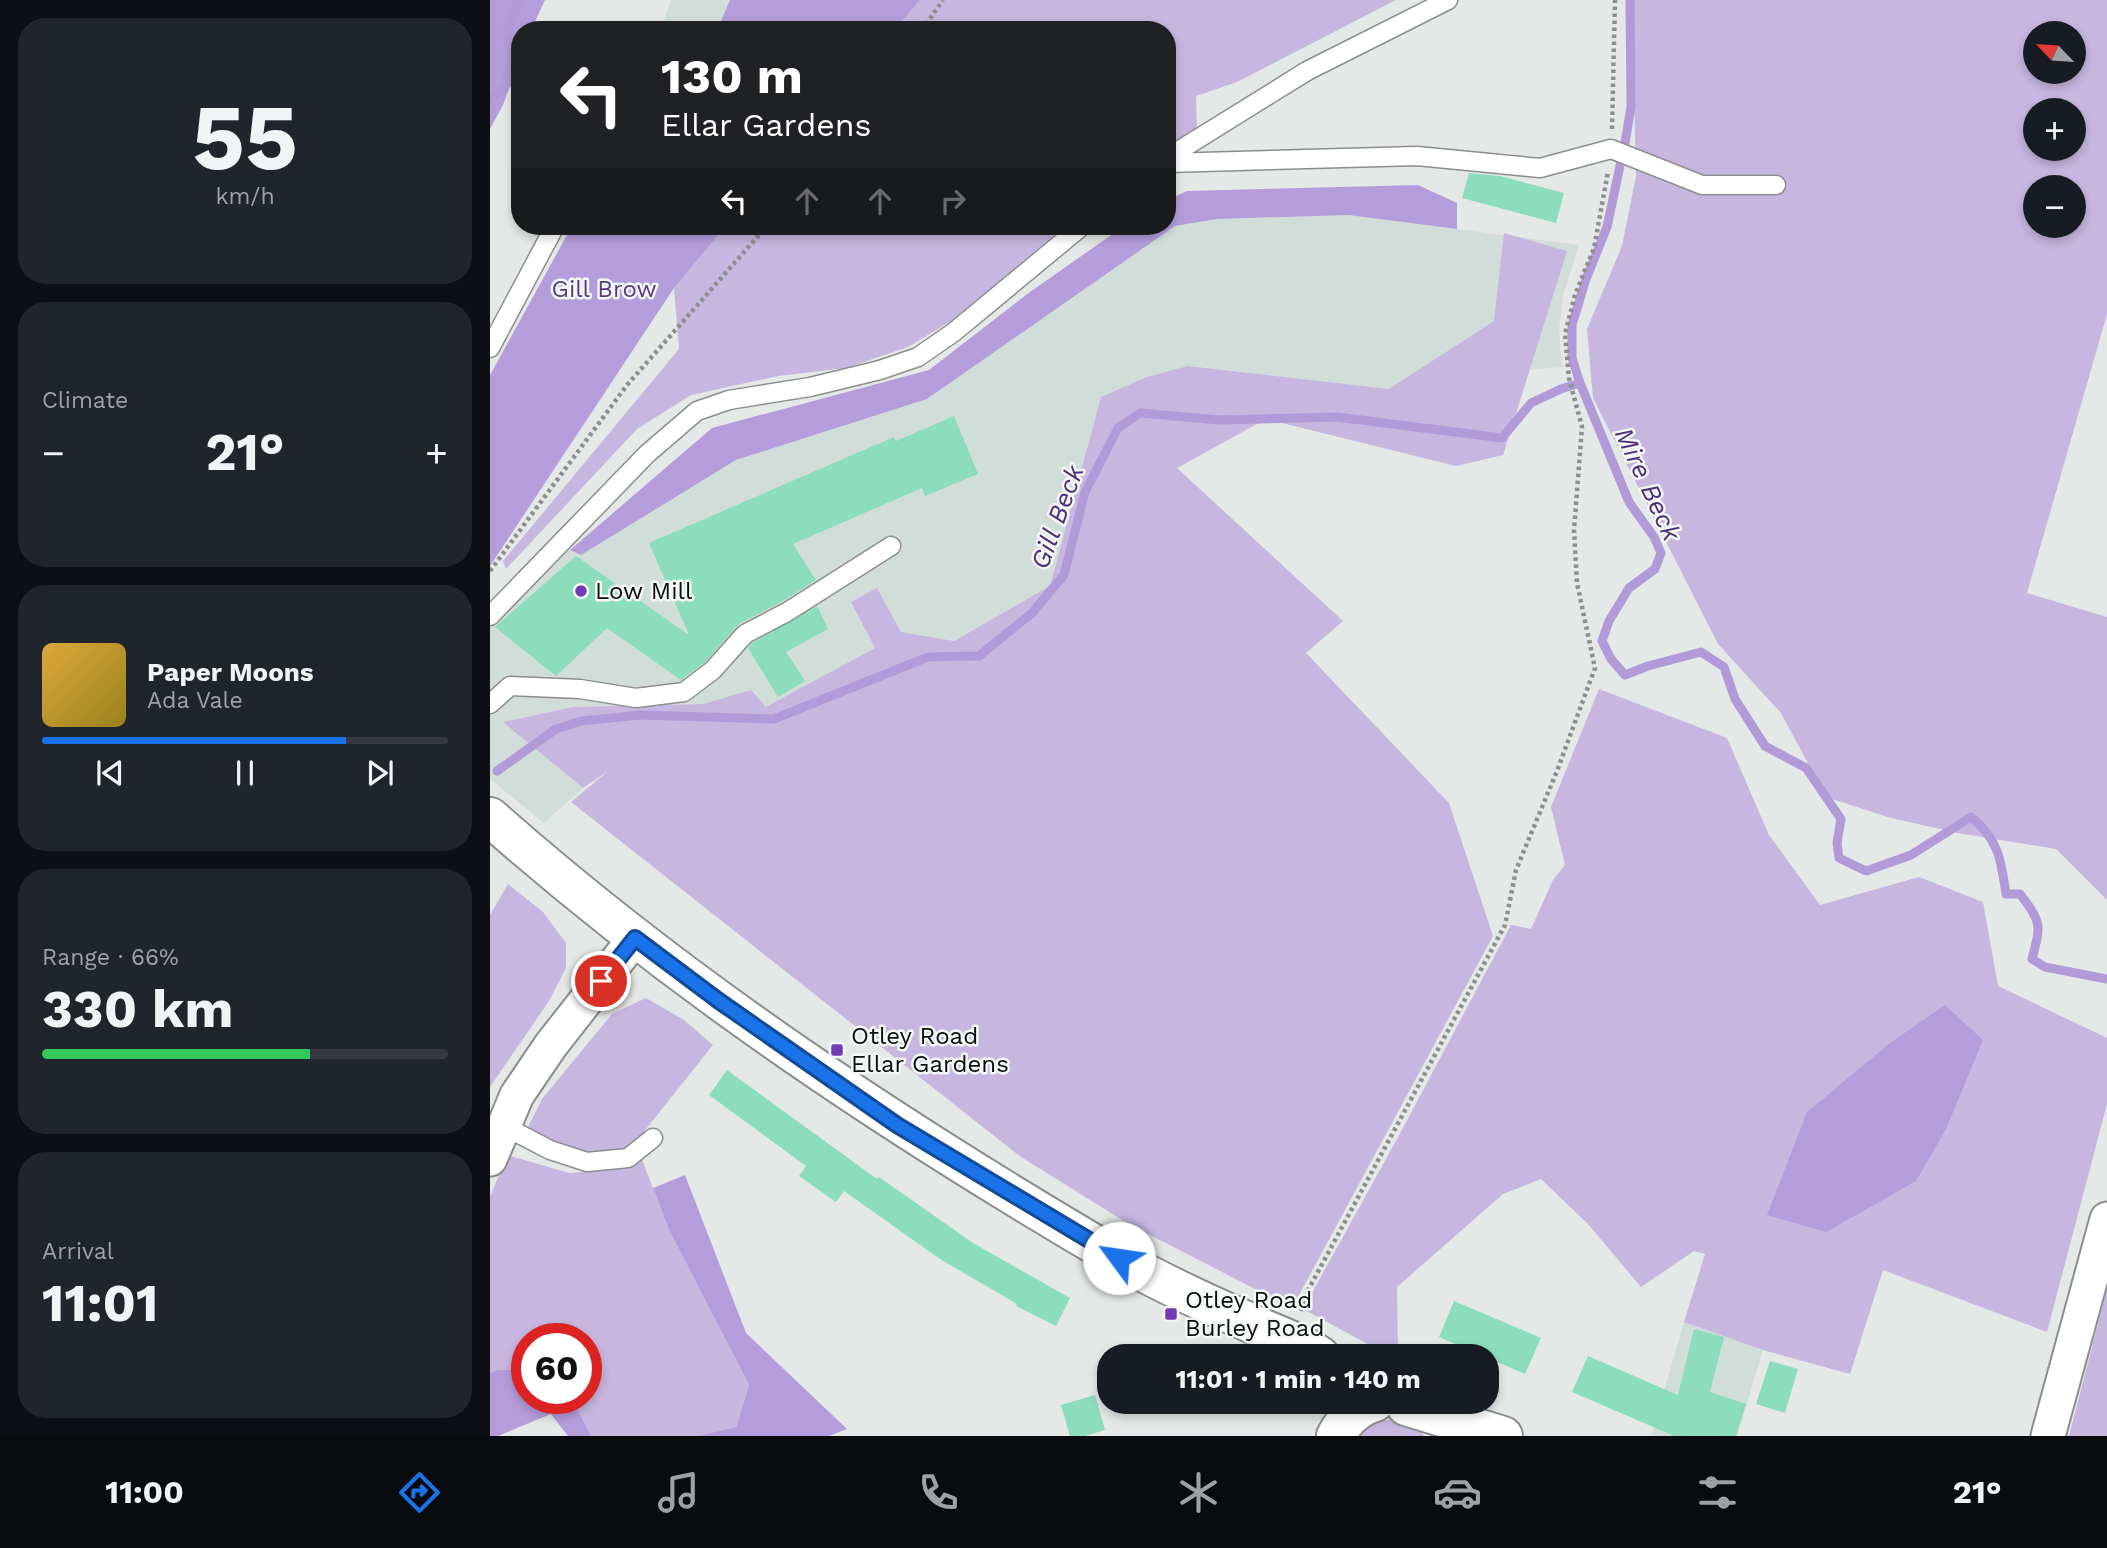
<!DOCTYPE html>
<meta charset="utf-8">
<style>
:root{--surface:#171b24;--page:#20242c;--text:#f1f3f6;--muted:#9ea1a6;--line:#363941;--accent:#1a73e8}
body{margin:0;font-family:"Work Sans",sans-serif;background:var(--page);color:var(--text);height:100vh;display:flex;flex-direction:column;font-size:26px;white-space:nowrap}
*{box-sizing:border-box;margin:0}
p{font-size:23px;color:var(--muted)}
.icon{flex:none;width:38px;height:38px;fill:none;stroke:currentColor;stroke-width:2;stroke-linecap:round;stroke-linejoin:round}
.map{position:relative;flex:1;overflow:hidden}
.details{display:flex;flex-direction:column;gap:18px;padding:18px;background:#0d0f14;width:490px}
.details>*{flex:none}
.hud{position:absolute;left:21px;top:21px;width:665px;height:214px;border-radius:28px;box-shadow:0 4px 10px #0003;background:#202124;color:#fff;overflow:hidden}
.needle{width:46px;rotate:295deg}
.controls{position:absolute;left:1533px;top:21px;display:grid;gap:14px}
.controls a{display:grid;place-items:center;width:63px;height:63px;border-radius:50%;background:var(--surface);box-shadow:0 4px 10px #0003;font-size:35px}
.speed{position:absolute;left:21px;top:1323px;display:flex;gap:14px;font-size:35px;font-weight:700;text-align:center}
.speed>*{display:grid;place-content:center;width:91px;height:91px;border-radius:50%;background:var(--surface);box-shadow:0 4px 10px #0003;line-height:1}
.speed .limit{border:10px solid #d22;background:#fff;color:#111}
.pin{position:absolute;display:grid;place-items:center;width:60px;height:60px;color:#fff;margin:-30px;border:4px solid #fff;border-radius:50%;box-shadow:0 2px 7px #0007}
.me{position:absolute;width:77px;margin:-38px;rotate:301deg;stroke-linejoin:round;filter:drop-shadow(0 0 5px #0008)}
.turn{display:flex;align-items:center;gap:24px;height:147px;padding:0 35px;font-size:32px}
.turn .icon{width:91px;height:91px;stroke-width:2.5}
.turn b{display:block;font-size:49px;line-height:60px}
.lanes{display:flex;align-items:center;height:66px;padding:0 35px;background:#0003;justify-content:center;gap:35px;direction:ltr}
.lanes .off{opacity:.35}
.big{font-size:52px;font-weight:700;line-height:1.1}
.details .card{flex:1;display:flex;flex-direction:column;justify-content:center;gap:10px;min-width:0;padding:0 24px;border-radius:28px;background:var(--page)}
.details .dial{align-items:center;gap:0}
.dial b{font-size:91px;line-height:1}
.song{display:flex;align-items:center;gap:21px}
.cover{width:84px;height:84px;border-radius:10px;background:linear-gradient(135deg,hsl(40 70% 55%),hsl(50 70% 35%))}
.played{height:7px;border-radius:4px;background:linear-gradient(90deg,var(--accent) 75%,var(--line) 75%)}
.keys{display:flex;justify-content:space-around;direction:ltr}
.heat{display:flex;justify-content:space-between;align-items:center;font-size:38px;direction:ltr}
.charge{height:10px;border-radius:5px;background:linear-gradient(90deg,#34c759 66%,var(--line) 0)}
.trip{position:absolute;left:607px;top:1344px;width:402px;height:70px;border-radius:28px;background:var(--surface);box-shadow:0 4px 10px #0003;font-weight:700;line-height:70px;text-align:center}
.tab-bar{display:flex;height:112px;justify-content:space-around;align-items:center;background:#090b0e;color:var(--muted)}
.tab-bar .icon{width:49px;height:49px}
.tab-bar .selected{color:var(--accent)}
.tab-bar b{font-size:32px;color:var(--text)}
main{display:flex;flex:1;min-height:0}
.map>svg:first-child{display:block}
.built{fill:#d1ddd8}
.green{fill:#c6b6e0;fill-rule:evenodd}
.forest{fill:#b59ddb}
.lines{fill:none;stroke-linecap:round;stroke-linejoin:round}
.stream{stroke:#b29ad9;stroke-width:9}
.building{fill:#8bddbe}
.service-casing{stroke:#8b8e8d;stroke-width:21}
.minor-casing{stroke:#8b8e8d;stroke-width:37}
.primary-casing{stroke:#8b8e8d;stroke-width:42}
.path{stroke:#8d8f8f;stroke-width:4.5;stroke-dasharray:3.5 3.5;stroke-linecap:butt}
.service{stroke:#fff;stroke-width:18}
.minor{stroke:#fff;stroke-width:33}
.primary{stroke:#fff;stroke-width:38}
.route-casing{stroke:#114b97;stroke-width:18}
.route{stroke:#1a73e8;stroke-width:12}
.poi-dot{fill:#743bb2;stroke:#f2f6f4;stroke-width:2.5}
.labels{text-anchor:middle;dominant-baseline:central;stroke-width:5;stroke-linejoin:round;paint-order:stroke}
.park-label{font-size:24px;fill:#5b3a84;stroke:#f2f6f4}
.poi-label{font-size:24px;fill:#0d0e0e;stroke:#f2f6f4;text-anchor:start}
.water-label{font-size:26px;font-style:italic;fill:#51307a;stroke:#f2f6f4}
</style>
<main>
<section class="details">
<div class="card dial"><b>55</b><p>km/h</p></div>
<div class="card"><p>Climate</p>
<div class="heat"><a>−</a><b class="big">21°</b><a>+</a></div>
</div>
<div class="card">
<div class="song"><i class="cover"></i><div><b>Paper Moons</b><p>Ada Vale</p></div></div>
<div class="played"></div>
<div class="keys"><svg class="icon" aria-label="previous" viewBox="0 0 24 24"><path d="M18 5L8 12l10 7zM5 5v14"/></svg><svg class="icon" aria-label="pause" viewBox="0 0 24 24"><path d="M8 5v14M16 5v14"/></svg><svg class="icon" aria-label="next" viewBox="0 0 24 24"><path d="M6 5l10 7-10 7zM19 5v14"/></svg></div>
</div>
<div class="card"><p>Range · 66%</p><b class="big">330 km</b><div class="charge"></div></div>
<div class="card"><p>Arrival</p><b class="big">11:01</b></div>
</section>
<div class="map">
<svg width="1617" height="1436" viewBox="0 0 1617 1436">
<rect width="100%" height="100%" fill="#e4e8e7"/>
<path class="built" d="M181,0H240L227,30H171Z
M858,215L1089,245L1073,296L1069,329L1072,367L1010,372L948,405L748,371L698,366L611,397L560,586L463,641L411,632L387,588L385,648L276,708L261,691L213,704L83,707L14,722L93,788L54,823L0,779V618L80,550L91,555L246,460L437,399L685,226L727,219Z
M1194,1322L1273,1350L1247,1436H1161Z"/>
<path class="green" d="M430,0H906L747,82L706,96L707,130L677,150V30H405Z
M1142,0H1617V314L1537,593L1617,617V900L1566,849L1468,833L1401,818L1336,797L1291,713L1228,644L1103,398L1097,329L1132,246L1146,176ZM1545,33H1584V72H1545ZM1545,110H1584V149H1545ZM1545,187H1584V226H1545Z
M236,226H575L466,318L418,347L356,368L288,376L201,395L147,429L16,569L13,561L189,349L184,288Z
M1014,233L1077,251L1013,455L966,466L776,419L687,468L853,621L816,653L959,803L1003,936L802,1308L637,1223L531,1157L81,802L118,771L93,788L13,722L83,707L213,704L261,690L276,707L385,648L361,602L387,588L411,632L464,641L560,586L611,397L657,377L698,366L899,389L1004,321Z
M1109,689L1237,738L1279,835L1330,905L1429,877L1493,902L1508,986L1617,1038V1104L1557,1332L1393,1270L1360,1374L1273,1350L1194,1322L1215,1254L1204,1251L1151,1287L1098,1224L1051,1179L1013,1194L907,1287L908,1356H900L813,1309L906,1141L1021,925L1041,929L1063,880L1075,865L1061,807Z
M18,884L53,912L76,943V968L59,1001L0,1087V915Z
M156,998L194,1020L223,1045L140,1149L90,1156L36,1131L52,1099L122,1014Z
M17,1155L79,1173L136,1168L151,1157L179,1230L259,1385L246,1427L207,1436H101L82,1398H96V1339H37V1369L6,1370L0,1373V1197Z
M1617,1289V1436H1579Z
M903,1419L930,1430L934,1436H871C880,1425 889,1421 903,1419Z"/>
<path class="forest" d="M0,0H55L41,30H30V58L13,105L0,129Z
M240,0H430L405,30H227Z
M928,185L967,203V229L858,215L727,219L685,226L437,399L246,460L91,555L80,550L222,428L439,370L540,292L634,226H677V200L697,191Z
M82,226H236L184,288L0,566V375Z
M1455,1005L1493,1040L1456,1129L1426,1181L1336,1232L1277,1215L1317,1112L1400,1043Z
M195,1175L256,1333L357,1429L339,1436H207L246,1427L259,1385L179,1230L163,1188Z
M37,1369V1398H82L101,1436H78L61,1414L8,1436H0V1373L6,1370Z"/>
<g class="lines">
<path class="stream" d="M0,100L17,84L21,56L17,30L30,0
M1134,149L1141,107L1140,0
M1131,161L1117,227L1096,279L1082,325V358L1090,383L1139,502L1164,537L1171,553L1165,569L1139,588L1119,621L1112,641L1121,659L1135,675L1158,666L1211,652L1234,667L1245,699L1275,746L1316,768L1351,819L1347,843L1349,858L1376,871L1421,855L1481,817C1509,840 1511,860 1516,894H1530C1552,923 1551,925 1542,959L1555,967L1617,979
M7,771L66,729L92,721L150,715L284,719L438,657L489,656L542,613L574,575L595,492L628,428L650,413L730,420L847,417L1012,438L1041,403L1071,389L1090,383"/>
</g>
<path class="building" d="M979,173L1010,176L1074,193L1066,223L972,198Z
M464,416L488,474L435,496L432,488L303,544L326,580L291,602L249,624L215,662L191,680L117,628L66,676L5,627L86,556L199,635L159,543L404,437L406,441Z
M327,606L338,629L296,652L315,681L288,697L258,648L262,643Z
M237,1070L387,1179L389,1177L483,1243L580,1298L566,1326L526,1306L527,1304L450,1259L354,1191L346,1202L309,1176L316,1166L219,1095Z
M964,1301L1051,1338L1035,1374L949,1337Z
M1204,1329L1234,1337L1220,1392L1256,1404L1246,1436H1184L1082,1392L1098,1356L1188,1395Z
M1280,1361L1308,1369L1295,1413L1266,1404Z
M605,1395L615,1430L595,1436H580L571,1405Z"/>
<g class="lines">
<g class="service-casing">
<path id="service" d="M677,158L817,71L958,0
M677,163L927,156L1050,168L1121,149L1212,185H1286
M0,348L65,226
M0,616L157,454L207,411L239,400L320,387L390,370L428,357L464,332L592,226
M0,704L20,686L90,689L146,698L194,692L223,670L255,634L297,612L401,546
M14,1126L60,1150L97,1162L138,1158L163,1138"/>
</g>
<g class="minor-casing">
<path id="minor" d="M0,1159L27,1095L61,1045L145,938
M1558,1436L1617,1219"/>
</g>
<g class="primary-casing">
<path id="primary" d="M0,817C192,987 406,1128 626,1257C667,1281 711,1301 754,1320C780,1333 806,1340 830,1356
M916,1406L1013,1436
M846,1436C854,1420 868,1407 885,1402"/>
</g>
<path class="path" d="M432,30L453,0
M1122,129L1125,0
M0,571L137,385L277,226
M811,1311L816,1294L1015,925L1026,870L1067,771L1105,668L1087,583L1084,530L1092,427L1079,378L1075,334L1085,295L1104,248L1118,172"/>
<use href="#service" class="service"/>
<use href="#minor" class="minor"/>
<use href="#primary" class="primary"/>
</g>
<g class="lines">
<g class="route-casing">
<path id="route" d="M111,981L145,938L229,1001L407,1125L629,1258"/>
</g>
<use href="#route" class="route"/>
</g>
<g class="poi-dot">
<circle cx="91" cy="591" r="7"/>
<rect x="340" y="1043" width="14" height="14" rx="3.5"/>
<rect x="674" y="1307" width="14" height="14" rx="3.5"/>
</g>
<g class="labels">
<g class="park-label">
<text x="114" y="289">Gill Brow</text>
</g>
<g class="poi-label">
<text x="105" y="591">Low Mill</text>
<text x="361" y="1036">Otley Road<tspan x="361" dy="28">Ellar Gardens</tspan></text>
<text x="695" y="1300">Otley Road<tspan x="695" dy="28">Burley Road</tspan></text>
</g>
<g class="water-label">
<text transform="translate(1158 484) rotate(65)">Mire Beck</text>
<text transform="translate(567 517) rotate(-70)">Gill Beck</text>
</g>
</g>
</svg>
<div class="controls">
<a><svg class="needle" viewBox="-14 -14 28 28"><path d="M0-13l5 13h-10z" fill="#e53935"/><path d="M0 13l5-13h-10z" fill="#9ea1a6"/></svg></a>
<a>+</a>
<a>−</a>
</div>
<div class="speed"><div class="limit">60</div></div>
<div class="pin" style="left:111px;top:981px;background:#d93025"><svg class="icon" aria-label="arrive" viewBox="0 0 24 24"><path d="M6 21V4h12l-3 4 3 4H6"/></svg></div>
<svg class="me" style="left:629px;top:1258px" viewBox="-20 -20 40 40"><circle r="19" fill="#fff"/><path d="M0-13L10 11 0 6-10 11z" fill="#1a73e8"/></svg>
<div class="trip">11:01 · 1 min · 140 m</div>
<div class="hud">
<div class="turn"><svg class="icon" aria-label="left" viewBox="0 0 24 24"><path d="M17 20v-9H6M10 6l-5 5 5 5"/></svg><div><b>130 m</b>Ellar Gardens</div></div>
<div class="lanes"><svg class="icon" aria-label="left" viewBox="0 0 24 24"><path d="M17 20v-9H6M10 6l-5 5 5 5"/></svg><svg class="icon off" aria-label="ahead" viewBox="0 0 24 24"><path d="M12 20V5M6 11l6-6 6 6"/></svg><svg class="icon off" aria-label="ahead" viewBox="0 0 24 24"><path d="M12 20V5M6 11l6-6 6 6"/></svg><svg class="icon off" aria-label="right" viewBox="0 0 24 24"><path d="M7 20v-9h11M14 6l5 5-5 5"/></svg></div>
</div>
</div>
</main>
<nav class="tab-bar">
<b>11:00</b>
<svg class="icon selected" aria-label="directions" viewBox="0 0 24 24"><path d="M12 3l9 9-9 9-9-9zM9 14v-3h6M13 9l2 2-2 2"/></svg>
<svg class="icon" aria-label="music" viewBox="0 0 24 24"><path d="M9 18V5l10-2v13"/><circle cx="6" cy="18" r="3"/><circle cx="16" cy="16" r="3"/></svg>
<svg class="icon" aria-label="phone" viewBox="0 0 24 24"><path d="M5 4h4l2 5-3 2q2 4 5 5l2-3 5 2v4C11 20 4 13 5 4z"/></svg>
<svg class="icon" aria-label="climate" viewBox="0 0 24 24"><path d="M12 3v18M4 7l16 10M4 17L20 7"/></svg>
<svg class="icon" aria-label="car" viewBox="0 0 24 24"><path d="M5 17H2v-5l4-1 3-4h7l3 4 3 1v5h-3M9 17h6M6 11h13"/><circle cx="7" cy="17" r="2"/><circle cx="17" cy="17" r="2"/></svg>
<svg class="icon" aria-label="filters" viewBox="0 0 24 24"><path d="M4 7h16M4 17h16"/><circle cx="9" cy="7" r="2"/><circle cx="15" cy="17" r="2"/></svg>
<b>21°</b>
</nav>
